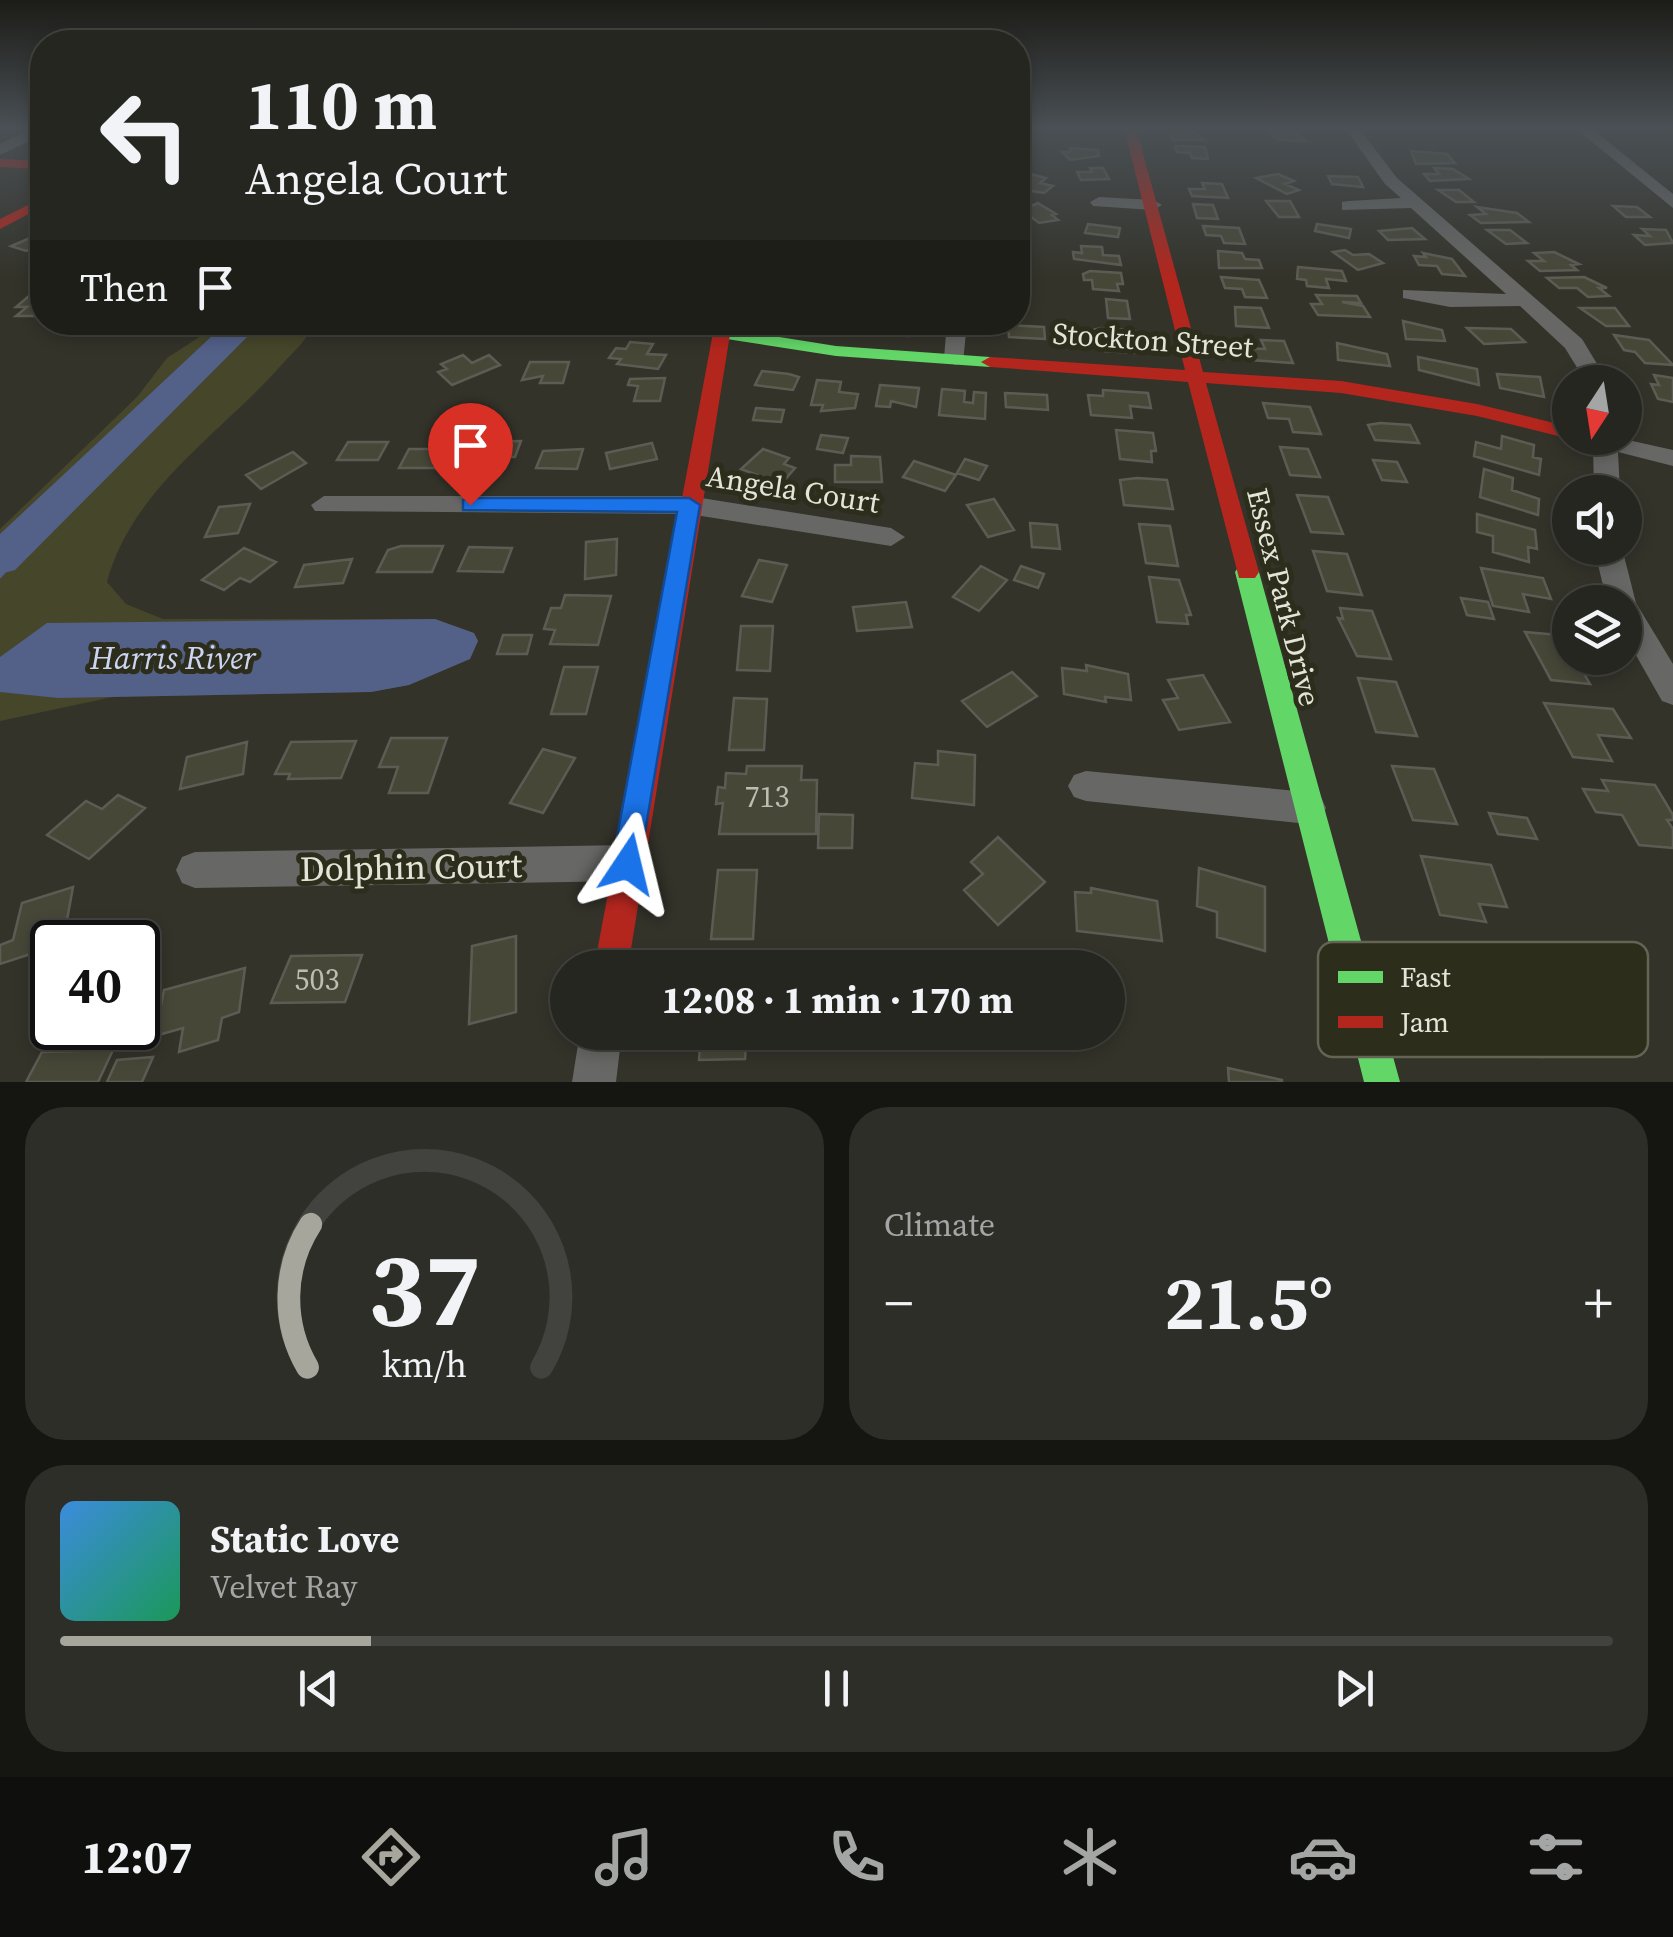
<!DOCTYPE html>
<meta charset="utf-8">
<style>
:root{--surface:#262620;--page:#2e2e29;--text:#f1f3f6;--muted:#a4a5a5;--line:#42433e;--accent:#a6a69c}
body{margin:0;font-family:"Source Serif 4",serif;background:var(--page);color:var(--text);height:100vh;display:flex;flex-direction:column;font-size:38px;white-space:nowrap}
*{box-sizing:border-box;margin:0}
p{font-size:32px;color:var(--muted)}
.icon{flex:none;width:55px;height:55px;fill:none;stroke:currentColor;stroke-width:2;stroke-linecap:round;stroke-linejoin:round}
.map{position:relative;height:1082px;overflow:hidden}
.panel{display:flex;flex-direction:column;gap:25px;padding:25px;background:#151512;flex:1}
.panel>*{flex:none}
.guide{position:absolute;left:30px;top:30px;width:1000px;height:305px;border-radius:40px;box-shadow:0 5px 15px #0003,0 0 0 2px var(--line);background:#262620;color:var(--text);overflow:hidden}
.needle{width:65px;rotate:192deg}
.fabs{position:absolute;left:1552px;top:365px;display:grid;gap:20px}
.fabs a{display:grid;place-items:center;width:90px;height:90px;border-radius:50%;background:var(--surface);box-shadow:0 5px 15px #0003,0 0 0 2px var(--line);font-size:50px}
.speed{position:absolute;left:30px;top:920px;display:flex;gap:20px;font-size:50px;font-weight:700;text-align:center}
.speed>*{display:grid;place-content:center;width:130px;height:130px;border-radius:50%;background:var(--surface);box-shadow:0 5px 15px #0003,0 0 0 2px var(--line);line-height:1}
.speed .limit{border:5px solid #111;border-radius:15px;background:#fff;color:#111}
.pin{position:absolute;display:grid;place-items:center;width:85px;height:85px;color:#fff;margin:-102px -42px;border-radius:50% 50% 50% 0;rotate:-45deg;box-shadow:0 0 10px #0007}
.pin .icon{rotate:45deg}
.me{position:absolute;width:110px;margin:-55px;rotate:10deg;stroke-linejoin:round;filter:drop-shadow(0 0 8px #0008)}
.turn{display:flex;align-items:center;gap:35px;height:210px;padding:0 50px;font-size:45px}
.turn .icon{width:130px;height:130px;stroke-width:2.5}
.turn b{display:block;font-size:70px;line-height:85px}
.then{display:flex;align-items:center;height:95px;padding:0 50px;background:#0003;gap:20px;font-size:38px}
.big{font-size:75px;font-weight:700;line-height:1.1}
.panel .tile{flex:1;display:flex;flex-direction:column;justify-content:center;gap:15px;min-width:0;padding:0 35px;border-radius:40px;background:var(--page)}
.panel .dial{align-items:center;gap:0}
.dial svg{height:260px;overflow:visible;fill:none;stroke:var(--line);stroke-width:7;stroke-linecap:round;text-anchor:middle}
.dial text{fill:var(--text);stroke:none}
.song{display:flex;align-items:center;gap:30px}
.cover{width:120px;height:120px;border-radius:15px;background:linear-gradient(135deg,hsl(210 70% 55%),hsl(150 70% 35%))}
.played{height:10px;border-radius:5px;background:linear-gradient(90deg,var(--accent) 20%,var(--line) 20%)}
.keys{display:flex;justify-content:space-around;direction:ltr}
.heat{display:flex;justify-content:space-between;align-items:center;font-size:55px;direction:ltr}
.panel .tiles{flex:1;display:grid;gap:25px;grid-template-columns:1fr 1fr}
.tile:last-child{grid-column:span 2}
.trip{position:absolute;left:550px;top:950px;width:575px;height:100px;border-radius:50px;background:var(--surface);box-shadow:0 5px 15px #0003,0 0 0 2px var(--line);font-weight:700;line-height:100px;text-align:center}
.tabs{display:flex;height:160px;justify-content:space-around;align-items:center;background:#0f0f0d;color:var(--muted)}
.tabs .icon{width:70px;height:70px}
.tabs .selected{color:var(--accent)}
.tabs b{font-size:45px;color:var(--text)}
.map>svg:first-child{display:block}
.green{fill:#46462b}
.water{fill:#536088}
.lines{fill:none;stroke-linecap:round;stroke-linejoin:round}
.river{fill:#536088;fill-rule:evenodd}
.building{fill:#474738;stroke:#5c5c54;stroke-width:2.5}
.street{fill:#676866;fill-rule:evenodd}
.fast{fill:#63d668;fill-rule:evenodd}
.jam{fill:#b3261e;fill-rule:evenodd}
.route{fill:#1a73e8;stroke:#114b97;stroke-width:2.5}
.labels{text-anchor:middle;dominant-baseline:central;stroke-width:10;stroke-linejoin:round;paint-order:stroke}
.street-label{font-size:30px;fill:#e4e4d9;stroke:#2d2d1c}
.near-number-label{font-size:30px;fill:#bdbdb1}
.water-label{font-size:32px;font-style:italic;fill:#ccd6f3;stroke:#2d2d1c}
.near-street-label{font-size:35px;fill:#e4e4d9;stroke:#2d2d1c}
.key{fill:#2d2d1c;stroke:#646455;stroke-width:2.5}
.key-label{font-size:28px;fill:#e4e4d9}
</style>
<div class="map">
<svg width="1673" height="1082" viewBox="0 0 1673 1082">
<rect width="100%" height="100%" fill="#33332a"/>
<path class="green" d="M221,323H315C307,341 290,355 277,370C217,436 131,491 107,582L126,604L163,619H435L474,633L478,641L470,659L409,685L371,692L113,697L0,721V579L21,551L43,506L0,545V529L137,397L167,358Z"/>
<path class="water" d="M70,493L71,500L0,579V545L43,506Z
M435,619L474,633L478,641L470,659L409,685L371,692L58,698L0,692V657L47,623Z"/>
<g class="lines">
<path class="river" d="M227,322H262L15,570L0,574V534Z"/>
</g>
<path class="building" d="M1172,130L1192,131L1204,140H1172Z
M1267,130L1295,131L1305,141L1278,140Z
M1175,146L1205,147L1208,159L1192,158L1190,153L1177,152Z
M1070,148L1098,150L1099,156L1070,160L1062,152H1070Z
M1411,151L1447,154L1455,163L1416,164Z
M1090,168H1103L1109,179L1081,180L1077,172H1092Z
M1434,168L1453,169L1469,179L1430,181L1424,174H1439Z
M1031,174L1046,178L1040,183L1053,186L1044,193L1018,189V184Z
M1278,174L1294,181L1285,184L1299,190L1287,194L1256,178Z
M1328,176L1358,177L1363,187L1332,184Z
M1202,183L1222,184L1228,198L1192,196L1189,189H1205Z
M1438,190H1459L1474,202H1456Z
M1266,201H1290L1299,217H1279Z
M1038,203L1056,214L1052,215L1058,220L1039,223L1022,210Z
M1193,204L1213,205L1218,219L1197,218Z
M1613,206L1637,207L1650,217H1626Z
M1477,207L1517,213L1529,222L1481,223L1470,215L1486,214Z
M1088,224L1120,228L1118,237L1085,233Z
M1317,224L1351,229L1349,238L1315,231Z
M1203,226L1239,228L1245,244L1224,243L1221,236L1206,235Z
M1412,228L1425,239L1388,240L1379,231Z
M1642,229L1666,230L1673,243L1645,245L1634,235L1650,236Z
M1487,230H1510L1527,243L1506,244Z
M42,233V244L26,251L11,246Z
M1081,246L1102,247L1103,255L1119,256L1121,265L1074,259L1073,252L1082,253Z
M1345,250L1353,255L1369,254L1383,263L1358,270L1333,252Z
M1218,251L1242,253L1245,259L1259,260L1262,268H1219Z
M1554,252L1579,264L1571,265L1577,270L1540,271L1528,261H1544L1534,253Z
M1423,253L1452,259L1465,276L1442,274L1437,266L1419,265L1414,256L1426,257Z
M1298,267L1342,271L1346,281L1326,279L1329,288L1307,286L1306,280L1297,279Z
M1090,271L1121,273L1123,284H1117L1119,291L1093,289L1092,280H1084L1083,274Z
M1221,277L1259,280L1267,298L1245,297L1242,289L1225,288Z
M1584,277L1607,288H1599L1609,296L1588,297L1577,288H1559L1547,278Z
M36,290H42V311L37,316H16L27,307H16Z
M1316,295L1357,296L1361,303L1342,302L1363,306L1370,317L1318,315L1311,304H1322Z
M1106,299L1127,301L1130,319L1108,318Z
M1235,307L1261,308L1269,328L1236,326Z
M1580,308H1615L1629,326H1606Z
M1403,321L1442,330L1445,341L1406,339Z
M456,322H487L482,334H459L463,324Z
M872,322H911L908,336L870,329Z
M1008,325L1044,327L1045,339L1009,337Z
M1101,328L1135,331L1134,353L1105,351V344L1090,343L1089,331Z
M1467,328L1511,329L1525,342L1484,344Z
M1614,335L1649,340L1673,365L1645,363L1635,352L1624,350Z
M1261,340L1284,341L1293,363L1250,360L1246,348L1265,349Z
M630,342L653,344L647,354L666,355L658,369L617,364L621,359L609,358L616,348L626,349Z
M1337,343L1387,354L1390,366L1338,360Z
M463,355L472,363L489,355L500,365L452,385L438,372L447,369L441,364Z
M1418,357L1477,369L1479,385L1419,370Z
M530,362H569L563,383H540L543,376L522,380Z
M762,371L789,374L799,377L793,390L755,385Z
M1497,374L1540,377L1544,397L1500,388Z
M1654,375L1673,378V402L1658,399L1651,384L1659,385Z
M665,378L660,401H634L638,386L628,385L630,379Z
M817,380L841,382L839,392L858,394L855,408L821,411L823,405H811Z
M880,385L919,388L916,407L891,401L890,407L876,406Z
M942,389L965,391L964,402L973,403L974,392L986,393L985,419L939,415Z
M1103,390L1148,393L1151,408L1130,406L1132,418L1091,415L1088,395L1103,396Z
M1005,393L1047,395L1048,410L1006,407Z
M1263,403L1310,407L1321,434L1293,432L1289,419L1268,418Z
M756,408L784,410L781,422L753,420Z
M1380,423L1410,425L1419,443L1375,440L1368,425Z
M1116,430L1153,433L1156,451H1151L1152,462L1120,459Z
M821,435L848,438L843,453L817,449Z
M1502,436L1534,445L1533,457L1541,459L1539,475L1474,456L1476,442L1501,449Z
M521,441L515,457H500L495,470L459,469L463,460H472L480,442Z
M348,442H388L378,460H337Z
M652,443L657,459L610,469L606,453Z
M1280,447L1308,449L1320,477L1290,475Z
M409,449H438L449,451L441,468H399Z
M583,449L577,469L536,468L543,451Z
M763,449L789,458L784,464L795,468L781,484L741,469Z
M293,452L306,463L261,489L246,475Z
M851,456L880,457L882,482H835V465H851Z
M965,459L987,466L979,480L957,473Z
M1373,460L1397,462L1407,482L1382,480Z
M914,461L956,475L945,491L903,477Z
M1484,469L1513,478L1512,490L1539,499L1538,515L1480,497Z
M1137,478L1167,480L1173,509L1124,505L1120,480Z
M1297,495L1328,497L1343,534L1311,532Z
M994,499L1014,530L988,537L967,505Z
M250,504L238,533L205,537L219,507Z
M1477,514L1535,530L1537,549L1528,547L1529,562L1493,552V536L1477,532Z
M1030,523L1057,525L1060,549L1032,547Z
M1139,524L1170,526L1178,566L1146,563Z
M617,539L616,575L585,579L586,542Z
M401,546H443L432,572H377L388,550Z
M469,547L512,548L503,572L458,571Z
M244,548L276,562L250,582L240,578L224,590L202,580Z
M1313,551L1347,554L1362,595L1327,591Z
M352,559L343,583L295,587L304,565Z
M759,560L787,565L772,602L742,596Z
M981,566L1007,580L979,611L953,597Z
M1021,566L1044,574L1038,588L1014,580Z
M1481,568L1543,578L1551,599L1523,594L1529,612L1493,606Z
M1149,577L1179,580L1191,615H1186L1188,624L1157,622Z
M565,595L611,596L598,645L550,644L555,630L544,629L551,608H561Z
M1461,598L1488,602L1494,619L1467,615Z
M906,602L912,627L857,631L853,607Z
M1340,608L1372,611L1391,659L1357,656L1338,618L1343,619Z
M741,626H773L770,671L737,670Z
M1525,632L1570,636V658H1584L1588,664L1578,663L1590,684L1551,680Z
M503,635H532L527,654H497Z
M1086,665L1128,674L1131,700L1105,697L1106,702L1064,694L1062,668L1087,671Z
M564,667H598L586,714H551Z
M1012,672L1037,696L987,727L962,701Z
M1203,675L1230,722L1179,730L1163,700L1178,698L1168,680Z
M1358,678L1396,682L1417,736L1376,732Z
M734,698L767,699L764,750H729Z
M1544,703L1613,709L1631,738L1598,735L1612,761L1573,757Z
M391,738H447L428,793H389L398,767H379Z
M356,741L341,778L288,779L290,774H275L291,742Z
M247,742L243,774L180,789L187,757Z
M543,749L575,758L543,813L510,803Z
M938,751L975,755L974,805L912,798L915,763L938,765Z
M747,766H802L801,780H817L816,834H719L723,803L716,804L718,787L725,788L726,773L746,774Z
M1392,766L1434,769L1457,824L1413,820Z
M1602,780L1655,785L1673,815V820H1667L1673,829V848L1639,845L1622,815L1596,812L1583,789L1608,791Z
M118,795L145,808L89,859L47,835L86,801L102,809Z
M1489,813L1527,818L1537,839L1498,834Z
M819,814L853,815L852,848H818Z
M998,837L1045,882L998,925L964,890L983,874L971,862Z
M1421,856L1491,865L1507,907L1479,904L1486,922L1440,915Z
M1199,868L1265,887V951L1217,937V912L1197,906Z
M718,870H757L753,939H711Z
M73,887L63,942H52V947L0,964V945L13,940L22,903Z
M1091,888L1157,901L1162,941L1077,931L1075,892L1091,893Z
M516,936V1012L469,1024L472,946Z
M362,955L345,1002L271,1003L291,956Z
M1462,960L1506,965L1524,980L1528,992L1516,990L1541,1057L1494,1050L1481,1014L1473,1013L1456,962L1463,964Z
M245,968L239,1012L222,1018L218,1040L179,1052L183,1028L155,1036L164,990Z
M52,989V1024L30,1014Z
M701,1032H747L745,1059L699,1060Z
M113,1050L98,1082H26L42,1052Z
M153,1057L142,1082H107L117,1060Z
M1228,1068L1282,1080V1082H1229Z"/>
<g class="lines">
<path class="street" d="M33,128H42V135L0,155V144Z
M1345,128H1359L1397,178L1582,339L1608,382H1586L1565,348L1520,306L1450,307L1403,298V290L1506,294L1411,208L1342,210V202L1348,201L1401,198L1385,184Z
M1575,128H1591L1673,194V208Z
M1099,197L1153,200L1162,205L1153,210L1093,206L1090,202Z
M947,322H967L963,363L955,365L944,358Z
M1577,438H1619L1673,450V466L1618,452L1620,492H1594L1593,446Z
M324,496H689L891,528L905,537L891,546L689,514L315,511L311,505Z
M1594,548H1622L1636,603L1673,664V705L1662,701L1625,636V602H1607Z
M1086,771L1308,792L1321,797L1326,808L1321,819L1308,824L1086,801L1074,797L1068,786L1074,775Z
M628,845L641,851L647,863L641,875L628,881L195,888L182,883L176,870L182,857L195,852Z
M580,1032H622L616,1082H572Z"/>
<path class="fast" d="M543,322H686L836,346L990,357L999,362L990,367L836,356L675,331L550,329L544,328Z
M1247,564L1255,566L1259,572L1400,1082H1364L1235,572L1239,566Z"/>
<path class="jam" d="M1124,128H1136L1203,372L1341,381L1477,404L1570,427V438H1576L1570,439L1477,416L1341,393L1206,383L1259,572L1255,578H1239L1188,382L990,367L981,362L990,357L1185,370Z
M0,159L42,161V169L0,167Z
M42,198V207L0,229V219Z
M715,322H732L628,968H594Z"/>
</g>
<linearGradient id="sky" x2="0" y2="1"><stop stop-color="#1c1c17"/><stop offset="0.46" stop-color="#4a5055"/><stop offset="1" stop-color="#4a5055" stop-opacity="0"/></linearGradient>
<rect width="1673" height="279" fill="url(#sky)"/>
<path class="route" d="M470,498H689L700,505L638,874L628,878L617,874L612,864L677,512L463,510V500Z"/>
<g class="labels">
<g class="street-label">
<text transform="translate(1153 340) rotate(4)">Stockton Street</text>
<text transform="translate(793 489) rotate(9)">Angela Court</text>
<text transform="translate(1284 597) rotate(76)">Essex Park Drive</text>
</g>
<g class="near-number-label">
<text x="767" y="796">713</text>
<text x="317" y="979">503</text>
</g>
<g class="water-label">
<text x="173" y="658">Harris River</text>
</g>
<g class="near-street-label">
<text transform="translate(411 867) rotate(-1)">Dolphin Court</text>
</g>
</g>
<rect x="1318" y="942" width="330" height="115" rx="15" class="key"/>
<rect x="1338" y="971" width="45" height="12" fill="#63d668"/>
<rect x="1338" y="1016" width="45" height="12" fill="#b3261e"/>
<g class="key-label">
<text x="1400" y="987">Fast</text>
<text x="1400" y="1032">Jam</text>
</g>
</svg>
<div class="fabs">
<a><svg class="needle" viewBox="-14 -14 28 28"><path d="M0-13l5 13h-10z" fill="#e53935"/><path d="M0 13l5-13h-10z" fill="#a4a5a5"/></svg></a>
<a><svg class="icon" aria-label="sound" viewBox="0 0 24 24"><path d="M4 9h4l5-4v14l-5-4H4zM17 9q2 3 0 6"/></svg></a>
<a><svg class="icon" aria-label="layers" viewBox="0 0 24 24"><path d="M12 4l9 5-9 5-9-5zM3 14l9 5 9-5"/></svg></a>
</div>
<div class="speed"><div class="limit">40</div></div>
<div class="pin" style="left:470px;top:505px;background:#d93025"><svg class="icon" aria-label="arrive" viewBox="0 0 24 24"><path d="M6 21V4h12l-3 4 3 4H6"/></svg></div>
<svg class="me" style="left:628px;top:864px" viewBox="-20 -20 40 40"><path d="M0-17L14 15 0 8-14 15z" fill="#1a73e8" stroke="#fff" stroke-width="4"/></svg>
<div class="trip">12:08 · 1 min · 170 m</div>
<div class="guide">
<div class="turn"><svg class="icon" aria-label="left" viewBox="0 0 24 24"><path d="M17 20v-9H6M10 6l-5 5 5 5"/></svg><div><b>110 m</b>Angela Court</div></div>
<div class="then">Then<svg class="icon" aria-label="arrive" viewBox="0 0 24 24"><path d="M6 21V4h12l-3 4 3 4H6"/></svg></div>
</div>
</div>
<section class="panel">
<div class="tiles">
<div class="tile dial"><svg viewBox="0 0 100 80">
<path d="M14 69A42 42 0 1 1 86 69"/>
<path d="M14 69A42 42 0 0 1 15 25" stroke="#a6a69c"/>
<text x="50" y="56" font-size="32" font-weight="700">37</text>
<text x="50" y="72" font-size="11">km/h</text>
</svg></div>
<div class="tile"><p>Climate</p>
<div class="heat"><a>−</a><b class="big">21.5°</b><a>+</a></div>
</div>
<div class="tile">
<div class="song"><i class="cover"></i><div><b>Static Love</b><p>Velvet Ray</p></div></div>
<div class="played"></div>
<div class="keys"><svg class="icon" aria-label="previous" viewBox="0 0 24 24"><path d="M18 5L8 12l10 7zM5 5v14"/></svg><svg class="icon" aria-label="pause" viewBox="0 0 24 24"><path d="M8 5v14M16 5v14"/></svg><svg class="icon" aria-label="next" viewBox="0 0 24 24"><path d="M6 5l10 7-10 7zM19 5v14"/></svg></div>
</div>
</div>
</section>
<nav class="tabs">
<b>12:07</b>
<svg class="icon selected" aria-label="directions" viewBox="0 0 24 24"><path d="M12 3l9 9-9 9-9-9zM9 14v-3h6M13 9l2 2-2 2"/></svg>
<svg class="icon" aria-label="music" viewBox="0 0 24 24"><path d="M9 18V5l10-2v13"/><circle cx="6" cy="18" r="3"/><circle cx="16" cy="16" r="3"/></svg>
<svg class="icon" aria-label="phone" viewBox="0 0 24 24"><path d="M5 4h4l2 5-3 2q2 4 5 5l2-3 5 2v4C11 20 4 13 5 4z"/></svg>
<svg class="icon" aria-label="climate" viewBox="0 0 24 24"><path d="M12 3v18M4 7l16 10M4 17L20 7"/></svg>
<svg class="icon" aria-label="car" viewBox="0 0 24 24"><path d="M5 17H2v-5l4-1 3-4h7l3 4 3 1v5h-3M9 17h6M6 11h13"/><circle cx="7" cy="17" r="2"/><circle cx="17" cy="17" r="2"/></svg>
<svg class="icon" aria-label="filters" viewBox="0 0 24 24"><path d="M4 7h16M4 17h16"/><circle cx="9" cy="7" r="2"/><circle cx="15" cy="17" r="2"/></svg>
</nav>
